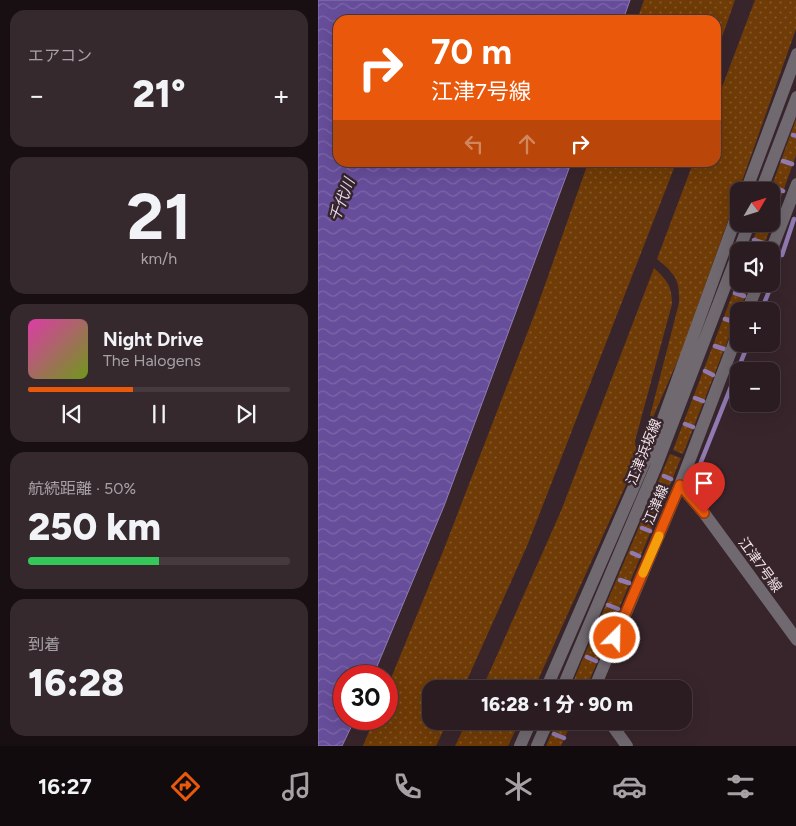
<!DOCTYPE html>
<html lang="ja">
<meta charset="utf-8">
<style>
:root{--surface:#2a1c21;--page:#36292e;--text:#f1f3f6;--muted:#a5a1a5;--line:#463a3f;--accent:#ea580c}
body{margin:0;font-family:Figtree,"Noto Sans JP",sans-serif;background:var(--page);color:var(--text);height:100vh;display:flex;flex-direction:column;font-size:19px;white-space:nowrap}
*{box-sizing:border-box;margin:0}
p{font-size:16px;color:var(--muted)}
.icon{flex:none;width:28px;height:28px;fill:none;stroke:currentColor;stroke-width:2;stroke-linecap:round;stroke-linejoin:round}
.map{position:relative;flex:1;overflow:hidden}
.sheet{display:flex;flex-direction:column;gap:10px;padding:10px;background:#170f12;width:318px}
.sheet>*{flex:none}
.guide{position:absolute;left:15px;top:15px;width:388px;height:152px;border-radius:15px;box-shadow:0 5px 20px #0002,0 0 0 1px var(--line);background:#ea580c;color:#fff;overflow:hidden}
.needle{width:32px;rotate:51deg}
.tools{position:absolute;left:412px;top:182px;display:grid;gap:10px}
.tools a{display:grid;place-items:center;width:50px;height:50px;border-radius:10px;background:var(--surface);box-shadow:0 5px 20px #0002,0 0 0 1px var(--line);font-size:25px}
.speed{position:absolute;left:15px;top:665px;display:flex;gap:10px;font-size:25px;font-weight:700;text-align:center}
.speed>*{display:grid;place-content:center;width:65px;height:65px;border-radius:50%;background:var(--surface);box-shadow:0 5px 20px #0002,0 0 0 1px var(--line);line-height:1}
.speed .limit{border:8px solid #d22;background:#fff;color:#111}
.pin{position:absolute;display:grid;place-items:center;width:42px;height:42px;color:#fff;margin:-51px -21px;border-radius:50% 50% 50% 0;rotate:-45deg;box-shadow:0 0 5px #0007}
.pin .icon{rotate:45deg}
.me{position:absolute;width:55px;margin:-28px;rotate:23deg;stroke-linejoin:round;filter:drop-shadow(0 0 4px #0008)}
.turn{display:flex;align-items:center;gap:18px;height:105px;padding:0 15px;font-size:22px}
.turn .icon{width:65px;height:65px;stroke-width:2.5}
.turn b{display:block;font-size:35px;line-height:42px}
.lanes{display:flex;align-items:center;height:48px;padding:0 15px;background:#0003;justify-content:center;gap:25px;direction:ltr}
.lanes .off{opacity:.35}
.big{font-size:38px;font-weight:800;line-height:1.1}
.sheet .widget{flex:1;display:flex;flex-direction:column;justify-content:center;gap:8px;min-width:0;padding:0 18px;border-radius:15px;background:var(--page)}
.sheet .dial{align-items:center;gap:0}
.dial b{font-size:65px;line-height:1}
.song{display:flex;align-items:center;gap:15px}
.cover{width:60px;height:60px;border-radius:8px;background:linear-gradient(135deg,hsl(320 70% 55%),hsl(80 70% 35%))}
.played{height:5px;border-radius:2px;background:linear-gradient(90deg,var(--accent) 40%,var(--line) 40%)}
.keys{display:flex;justify-content:space-around;direction:ltr}
.heat{display:flex;justify-content:space-between;align-items:center;font-size:28px;direction:ltr}
.charge{height:8px;border-radius:4px;background:linear-gradient(90deg,#34c759 50%,var(--line) 0)}
.trip{position:absolute;left:104px;top:680px;width:270px;height:50px;border-radius:15px;background:var(--surface);box-shadow:0 5px 20px #0002,0 0 0 1px var(--line);font-weight:800;line-height:50px;text-align:center}
.tab-bar{display:flex;height:80px;justify-content:space-around;align-items:center;background:#110b0d;color:var(--muted)}
.tab-bar .icon{width:35px;height:35px}
.tab-bar .on{color:var(--accent)}
.tab-bar b{font-size:22px;color:var(--text)}
main{display:flex;flex:1;min-height:0}
.map>svg:first-child{display:block}
.green{fill:url(#green-dots)}
.water{fill:url(#water-waves);stroke:#907ab2}
.lines{fill:none;stroke-linecap:round;stroke-linejoin:round}
.stream{stroke:#907ab2;stroke-width:4.5}
.minor{stroke:#706970;stroke-width:12}
.route-casing{stroke:#983908;stroke-width:12}
.route{stroke:#ea580c;stroke-width:9}
.slow{stroke:#f59e0b;stroke-width:9}
.labels{text-anchor:middle;dominant-baseline:central;stroke-width:5;stroke-linejoin:round;paint-order:stroke}
.street-label{font-size:14px;fill:#efe2e6;stroke:#38252c}
.water-label{font-size:15px;font-style:italic;fill:#ded9ef;stroke:#38252c}
</style>
<main>
<section class="sheet">
<div class="widget"><p>エアコン</p>
<div class="heat"><a>−</a><b class="big">21°</b><a>+</a></div>
</div>
<div class="widget dial"><b>21</b><p>km/h</p></div>
<div class="widget">
<div class="song"><i class="cover"></i><div><b>Night Drive</b><p>The Halogens</p></div></div>
<div class="played"></div>
<div class="keys"><svg class="icon" aria-label="previous" viewBox="0 0 24 24"><path d="M18 5L8 12l10 7zM5 5v14"/></svg><svg class="icon" aria-label="pause" viewBox="0 0 24 24"><path d="M8 5v14M16 5v14"/></svg><svg class="icon" aria-label="next" viewBox="0 0 24 24"><path d="M6 5l10 7-10 7zM19 5v14"/></svg></div>
</div>
<div class="widget"><p>航続距離 · 50%</p><b class="big">250 km</b><div class="charge"></div></div>
<div class="widget"><p>到着</p><b class="big">16:28</b></div>
</section>
<div class="map">
<svg width="479" height="746" viewBox="0 0 479 746">
<defs>
<pattern id="green-dots" width="8" height="8" patternUnits="userSpaceOnUse" patternTransform="scale(1.25)"><rect width="8" height="8" fill="#6f3b06"/><path d="M2 2h.1M6 6h.1" fill="none" stroke="#84572a" stroke-width="1.8" stroke-linecap="round"/></pattern>
<pattern id="water-waves" width="16" height="10" patternUnits="userSpaceOnUse" patternTransform="scale(1.25)"><rect width="16" height="10" fill="#674e9b"/><path d="M0 5q4-4 8 0t8 0" fill="none" stroke="#7d67a9"/></pattern>
</defs>
<rect width="100%" height="100%" fill="#38252c"/>
<path class="green" d="M326,0H417L398,54V20H319Z
M437,0H478V29L363,353L333,422L332,416L361,303C362,279 357,274 339,259L375,163L398,162V103Z
M478,119V155L444,251H431L441,224H454L452,191Z
M270,163H358L209,546L145,689H112V721H130L118,746H45L56,719H69V688L126,549L217,313Z
M336,268C349,280 354,286 354,304L317,441L319,460L216,689H164L243,511Z
M421,277V284H432L365,454L355,450Z
M352,454L363,458L268,689H252Z
M149,721H202L190,746H137Z
M239,721H254L243,746H228Z"/>
<path class="water" d="M0,0H312L305,20H20V162L253,163L126,506L55,676H26V719H37L24,746H0Z"/>
<g class="lines">
<path class="stream" d="M475,135L479,136
M465,161L474,164
M456,187L465,191
M454,216L455,217
M436,240L445,243
M464,255L476,219
M454,284L459,269
M417,293L426,296
M443,311L454,284
M407,319L417,322
M397,346L406,349
M387,371L395,375
M377,398L385,401
M367,424L375,427
M346,476L353,479
M379,490L375,482L430,344
M335,501L343,505
M324,528L332,531
M314,553L321,556
M302,580L311,583
M290,605L300,609
M279,630L289,635
M269,657L278,661
M258,683L266,686
M236,734L246,738"/>
<path class="minor" d="M428,191L479,54
M443,191L479,97
M453,251L479,184
M429,311L440,284
M362,485L386,513L479,640
M228,689L344,422L421,209
M244,689L337,469L431,224
M276,689L362,485L421,330
M291,721L309,746
M202,746L213,721
M219,746L230,721"/>
</g>
<g class="lines">
<g class="route-casing">
<path id="route" d="M297,638L362,485L386,513"/>
</g>
<use href="#route" class="route"/>
<path class="slow" d="M325,573L341,536"/>
</g>
<g class="labels">
<g class="street-label">
<text transform="translate(326 452) rotate(-68)">江津浜坂線</text>
<text transform="translate(338 505) rotate(-67)">江津線</text>
<text transform="translate(442 565) rotate(54)">江津7号線</text>
</g>
<g class="water-label">
<text transform="translate(24 200) rotate(-69)">千代川</text>
</g>
</g>
</svg>
<div class="tools">
<a><svg class="needle" viewBox="-14 -14 28 28"><path d="M0-13l5 13h-10z" fill="#e53935"/><path d="M0 13l5-13h-10z" fill="#a5a1a5"/></svg></a>
<a><svg class="icon" aria-label="sound" viewBox="0 0 24 24"><path d="M4 9h4l5-4v14l-5-4H4zM17 9q2 3 0 6"/></svg></a>
<a>+</a>
<a>−</a>
</div>
<div class="speed"><div class="limit">30</div></div>
<div class="pin" style="left:386px;top:513px;background:#d93025"><svg class="icon" aria-label="arrive" viewBox="0 0 24 24"><path d="M6 21V4h12l-3 4 3 4H6"/></svg></div>
<svg class="me" style="left:297px;top:638px" viewBox="-20 -20 40 40"><circle r="17" fill="#ea580c" stroke="#fff" stroke-width="3"/><path d="M0-11L8 9 0 5-8 9z" fill="#fff"/></svg>
<div class="trip">16:28 · 1 分 · 90 m</div>
<div class="guide">
<div class="turn"><svg class="icon" aria-label="right" viewBox="0 0 24 24"><path d="M7 20v-9h11M14 6l5 5-5 5"/></svg><div><b>70 m</b>江津7号線</div></div>
<div class="lanes"><svg class="icon off" aria-label="left" viewBox="0 0 24 24"><path d="M17 20v-9H6M10 6l-5 5 5 5"/></svg><svg class="icon off" aria-label="ahead" viewBox="0 0 24 24"><path d="M12 20V5M6 11l6-6 6 6"/></svg><svg class="icon" aria-label="right" viewBox="0 0 24 24"><path d="M7 20v-9h11M14 6l5 5-5 5"/></svg></div>
</div>
</div>
</main>
<nav class="tab-bar">
<b>16:27</b>
<svg class="icon on" aria-label="directions" viewBox="0 0 24 24"><path d="M12 3l9 9-9 9-9-9zM9 14v-3h6M13 9l2 2-2 2"/></svg>
<svg class="icon" aria-label="music" viewBox="0 0 24 24"><path d="M9 18V5l10-2v13"/><circle cx="6" cy="18" r="3"/><circle cx="16" cy="16" r="3"/></svg>
<svg class="icon" aria-label="phone" viewBox="0 0 24 24"><path d="M5 4h4l2 5-3 2q2 4 5 5l2-3 5 2v4C11 20 4 13 5 4z"/></svg>
<svg class="icon" aria-label="climate" viewBox="0 0 24 24"><path d="M12 3v18M4 7l16 10M4 17L20 7"/></svg>
<svg class="icon" aria-label="car" viewBox="0 0 24 24"><path d="M5 17H2v-5l4-1 3-4h7l3 4 3 1v5h-3M9 17h6M6 11h13"/><circle cx="7" cy="17" r="2"/><circle cx="17" cy="17" r="2"/></svg>
<svg class="icon" aria-label="filters" viewBox="0 0 24 24"><path d="M4 7h16M4 17h16"/><circle cx="9" cy="7" r="2"/><circle cx="15" cy="17" r="2"/></svg>
</nav>
